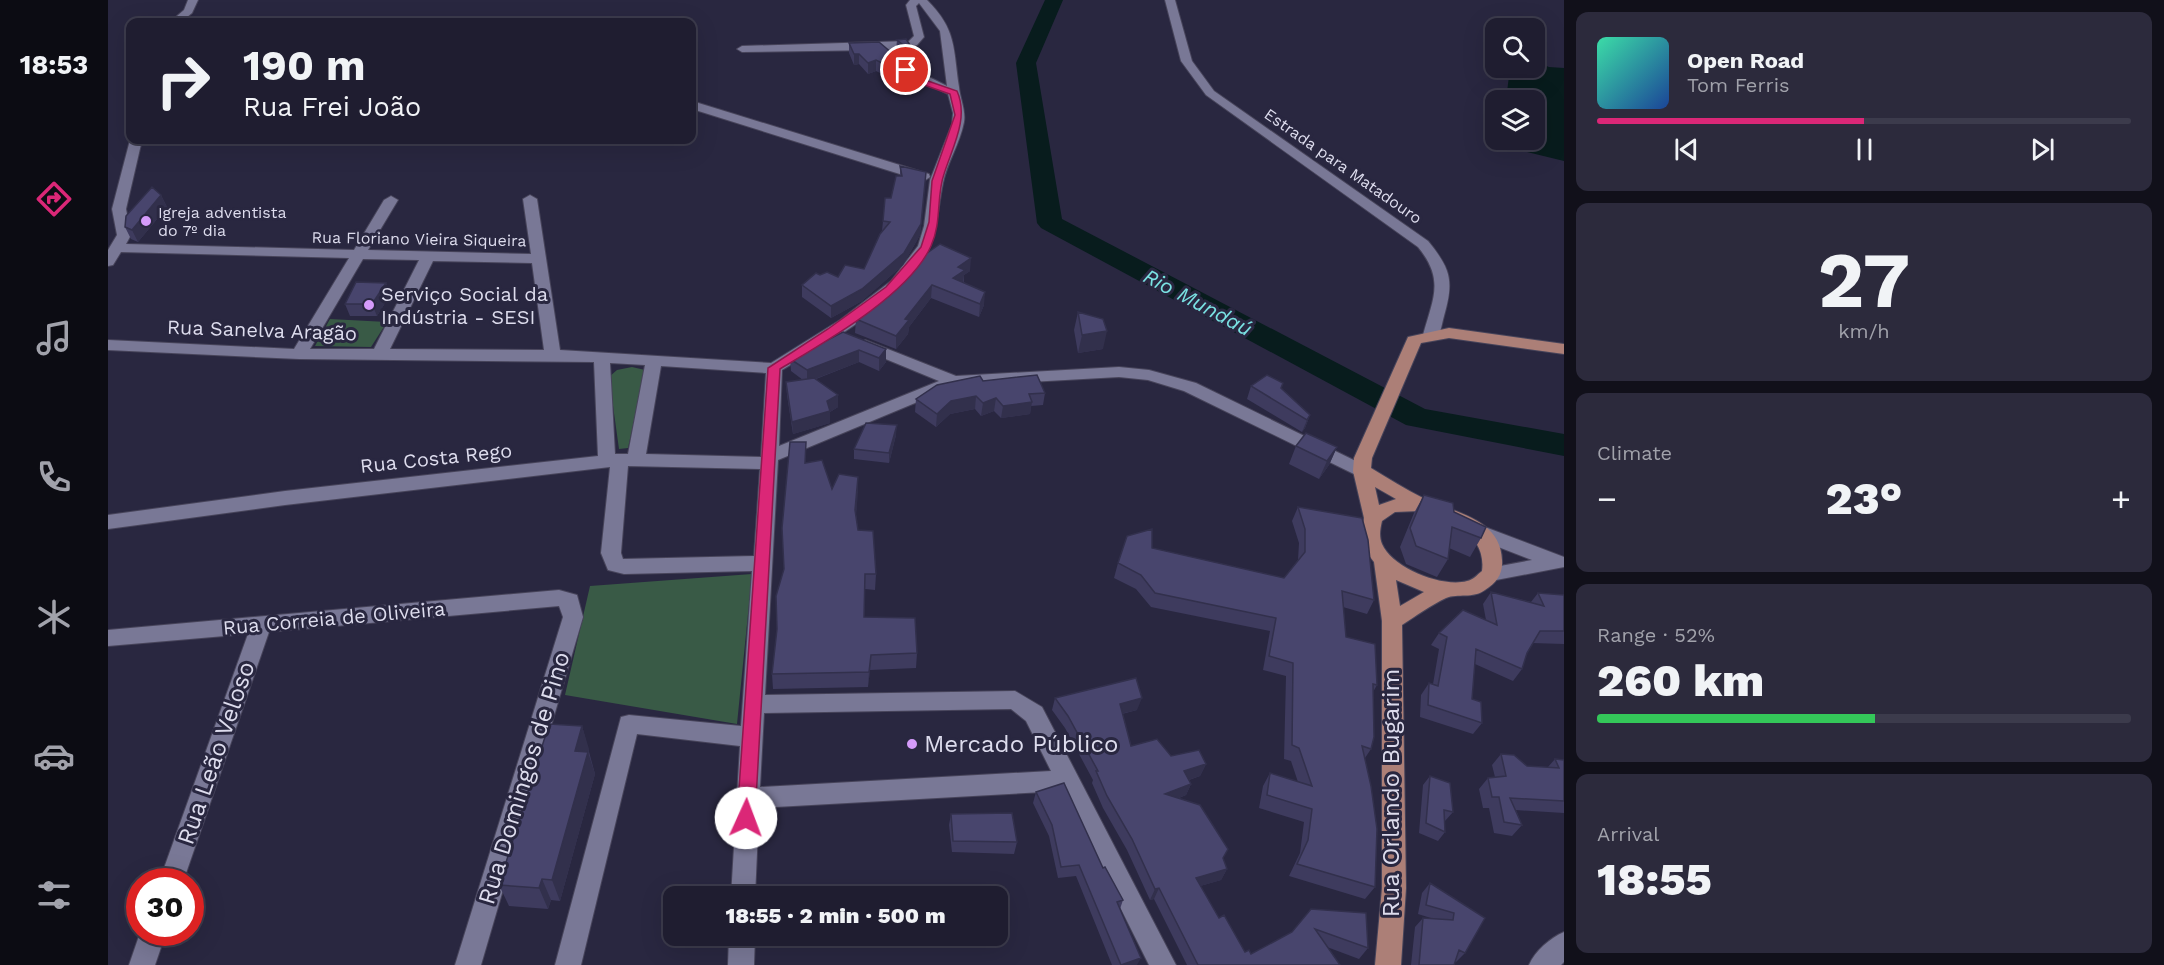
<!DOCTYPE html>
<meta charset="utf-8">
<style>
:root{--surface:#1f1d30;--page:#2c2a3c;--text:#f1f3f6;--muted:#a1a2ab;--line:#3c3b4c;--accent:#db2777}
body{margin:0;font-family:"Work Sans",sans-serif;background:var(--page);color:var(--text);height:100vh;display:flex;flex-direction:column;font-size:22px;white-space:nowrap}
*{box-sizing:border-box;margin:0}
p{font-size:20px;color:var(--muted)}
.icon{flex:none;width:33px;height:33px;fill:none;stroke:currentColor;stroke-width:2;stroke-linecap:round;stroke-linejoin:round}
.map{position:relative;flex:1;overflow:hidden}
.side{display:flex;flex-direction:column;gap:12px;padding:12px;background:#11101a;width:600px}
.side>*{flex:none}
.top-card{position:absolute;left:18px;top:18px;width:570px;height:126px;border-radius:12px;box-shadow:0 6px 24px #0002,0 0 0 2px var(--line);background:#1f1d30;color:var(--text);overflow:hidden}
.fabs{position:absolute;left:1377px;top:18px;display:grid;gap:12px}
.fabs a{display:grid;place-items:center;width:60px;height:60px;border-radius:12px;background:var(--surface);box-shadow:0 6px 24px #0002,0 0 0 2px var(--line);font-size:30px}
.speed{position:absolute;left:18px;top:868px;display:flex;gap:12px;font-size:30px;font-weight:700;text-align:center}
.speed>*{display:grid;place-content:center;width:78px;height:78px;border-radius:50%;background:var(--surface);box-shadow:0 6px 24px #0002,0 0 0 2px var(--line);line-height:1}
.speed .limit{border:9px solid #d22;background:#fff;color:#111}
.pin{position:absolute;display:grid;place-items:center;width:51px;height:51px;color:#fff;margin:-26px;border:3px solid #fff;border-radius:50%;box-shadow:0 2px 6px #0007}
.me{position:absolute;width:66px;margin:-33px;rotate:2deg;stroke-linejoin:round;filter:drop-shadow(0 0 4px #0008)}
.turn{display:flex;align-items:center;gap:21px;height:126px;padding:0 18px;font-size:27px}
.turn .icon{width:78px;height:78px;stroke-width:2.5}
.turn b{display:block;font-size:42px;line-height:51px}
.big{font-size:45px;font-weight:800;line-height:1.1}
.side .card{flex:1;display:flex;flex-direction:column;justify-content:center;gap:9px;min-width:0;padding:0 21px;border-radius:12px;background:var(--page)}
.side .dial{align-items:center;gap:0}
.dial b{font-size:78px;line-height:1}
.song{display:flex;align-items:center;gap:18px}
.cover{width:72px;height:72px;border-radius:9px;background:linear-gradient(135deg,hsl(160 70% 55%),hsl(220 70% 35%))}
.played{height:6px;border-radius:3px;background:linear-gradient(90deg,var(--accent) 50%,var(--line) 50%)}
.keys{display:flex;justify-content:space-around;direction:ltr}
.heat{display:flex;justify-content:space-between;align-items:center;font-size:33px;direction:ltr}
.charge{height:9px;border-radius:4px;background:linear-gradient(90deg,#34c759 52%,var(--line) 0)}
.trip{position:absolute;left:555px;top:886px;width:345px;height:60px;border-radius:12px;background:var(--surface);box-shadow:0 6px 24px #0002,0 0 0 2px var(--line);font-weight:800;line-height:60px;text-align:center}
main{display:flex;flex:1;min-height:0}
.tabs{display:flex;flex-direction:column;width:108px;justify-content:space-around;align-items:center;background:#0c0c13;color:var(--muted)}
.tabs .icon{width:42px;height:42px}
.tabs .active{color:var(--accent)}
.tabs b{font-size:27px;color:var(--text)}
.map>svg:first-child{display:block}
.green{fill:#395a46}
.water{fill:#081c1d}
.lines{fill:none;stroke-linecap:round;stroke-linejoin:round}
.river{fill:#081c1d;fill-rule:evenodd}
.minor-casing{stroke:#47445a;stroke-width:2}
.major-casing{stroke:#47445a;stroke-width:2}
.minor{fill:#797896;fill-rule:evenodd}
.major{fill:#ac7f77;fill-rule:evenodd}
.wall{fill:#3e3b5e}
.shaded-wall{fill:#32304c}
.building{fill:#48456d;stroke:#32304c;stroke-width:1.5}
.route{fill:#db2777;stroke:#8e194d;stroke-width:1.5}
.poi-dot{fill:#d59bfa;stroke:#292740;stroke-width:2}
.labels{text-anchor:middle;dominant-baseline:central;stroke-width:6;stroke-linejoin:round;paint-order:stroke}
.far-street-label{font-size:16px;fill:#dddced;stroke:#292740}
.far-poi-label{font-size:16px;fill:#dddced;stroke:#292740;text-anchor:start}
.poi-label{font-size:20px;fill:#dddced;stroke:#292740;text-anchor:start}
.street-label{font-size:20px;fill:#dddced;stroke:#292740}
.water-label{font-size:21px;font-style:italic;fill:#7ae2e3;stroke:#292740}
.near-poi-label{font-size:24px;fill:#dddced;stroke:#292740;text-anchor:start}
.near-street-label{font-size:24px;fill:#dddced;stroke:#292740}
</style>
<main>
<nav class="tabs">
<b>18:53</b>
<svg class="icon active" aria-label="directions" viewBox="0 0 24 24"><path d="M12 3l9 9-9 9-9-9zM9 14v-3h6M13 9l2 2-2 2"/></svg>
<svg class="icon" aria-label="music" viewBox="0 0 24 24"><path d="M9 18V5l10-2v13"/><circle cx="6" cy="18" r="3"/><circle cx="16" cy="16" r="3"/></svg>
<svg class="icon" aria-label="phone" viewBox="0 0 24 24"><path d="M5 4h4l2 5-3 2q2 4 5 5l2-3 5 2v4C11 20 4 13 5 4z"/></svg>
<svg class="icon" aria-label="climate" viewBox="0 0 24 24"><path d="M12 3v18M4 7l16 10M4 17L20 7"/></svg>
<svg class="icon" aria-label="car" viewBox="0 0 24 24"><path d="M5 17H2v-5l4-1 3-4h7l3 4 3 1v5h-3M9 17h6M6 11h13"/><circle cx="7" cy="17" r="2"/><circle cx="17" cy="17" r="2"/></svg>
<svg class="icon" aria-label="filters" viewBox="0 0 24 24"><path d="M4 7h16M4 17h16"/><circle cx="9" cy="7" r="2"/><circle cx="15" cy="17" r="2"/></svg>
</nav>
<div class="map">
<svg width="1456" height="965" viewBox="0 0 1456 965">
<rect width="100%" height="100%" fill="#292740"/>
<path class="green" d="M222,319L279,322L263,347L207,346Z
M524,367L537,370L520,448L511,449L501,377L509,370Z
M644,574L629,724L457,695L482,586Z"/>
<path class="water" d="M1427,61L1441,67L1456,68V161L1419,152L1394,140H1426V100H1398L1402,68H1426Z"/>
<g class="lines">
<path class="river" d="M937,0H955L928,63L954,219L1317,409L1456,434V456L1298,425L933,228L929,223L908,63Z"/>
<g class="minor-casing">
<path id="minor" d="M80,0H90L84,13L73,22H62L76,10Z
M802,0H819C849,30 845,48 851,87C852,99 858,110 856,122C852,144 839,162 835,183C828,217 830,245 806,273C771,315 720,342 674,370L671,446L831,381L751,348L749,345L757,340L848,376L1011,367L1041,370L1088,383L1260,467L1263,471L1260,475H1248L1076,391L1040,380L1011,377L848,386L670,460L657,695L907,691L934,707L1068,965H1041L954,791L651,808L647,897H623L632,746L529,734L473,965H447L513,717L521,715L633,726L644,571L516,574L500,570L493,553L502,467L177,505L0,529V515L177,491L490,456L486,362L191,359L0,350V340L186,349L241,258L13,252L5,265L0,266V250L9,235L4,209L22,140H34L18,209L23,235L18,244L246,250L276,200L283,196L290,200L260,250L423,254L415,199L422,195L429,199L452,350L663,363L732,320L783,281L810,246L816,226L822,180L844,124L845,113L840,94L804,77L771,50L634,52L629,49L634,46L801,41L806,36L798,5ZM811,3L832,31L839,86L811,72L783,49L809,45L816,37L808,6ZM255,259L311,260L266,349H202ZM325,261L424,263L436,350L282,349ZM502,363L537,365L520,454H507ZM553,366L658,373L653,457L538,454ZM520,466L652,469L646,556L515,559L513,553ZM903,709L918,721L943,771L652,787L656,713Z
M1057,0H1067L1084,61L1106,91L1320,241C1343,269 1346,281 1336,316C1334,323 1333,332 1329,338L1323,340L1315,335C1325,298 1337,280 1310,247L1098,95L1073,61Z
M584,101L821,174L822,177L816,181L811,180L584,109Z
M1369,524L1456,557V567L1383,581L1376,579L1373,574L1376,569L1424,560L1362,536L1360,531L1362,526Z
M451,590L469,595L475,617L373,965H347L455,617L451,606L161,632L75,882H51L140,634L0,646V630Z
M1456,932V962L1453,965H1421C1427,951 1442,938 1456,932Z
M32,933H58L47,965H21Z
M621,936H647L646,965H620Z"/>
</g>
<g class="major-casing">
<path id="major" d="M1341,328L1456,344V354L1341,338L1313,343L1264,458L1263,468C1280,478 1297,489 1315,498C1344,512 1393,518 1394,560C1395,574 1389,582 1377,590C1365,599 1350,593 1338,598C1323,605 1308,616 1294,625L1298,888L1293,965H1267L1274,888V621L1266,562L1256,549L1253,536L1256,518L1245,471L1246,458L1300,337ZM1267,487L1288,499L1271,505ZM1311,511C1341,519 1379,534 1374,571C1369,575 1365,580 1359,581C1335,588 1284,568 1274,544C1271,536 1272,530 1274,521L1287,512ZM1288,580L1316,592L1292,606Z"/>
</g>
<use href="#minor" class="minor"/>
<use href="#major" class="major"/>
</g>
<path class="wall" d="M789,40L804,48L803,58L799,59L788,50Z
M741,43L791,70L774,74L768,71L760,74L751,64L746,65L741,53Z
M792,166L817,184L812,235L795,265L754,301L723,318L694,297V285L712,275L730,277L756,269L774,231L775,221L792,176Z
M53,195L59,207L30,242L23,239L17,227Z
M809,260L862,271L856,275V282L876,305L871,317L823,298L801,327L800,334L788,349L747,333L748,319Z
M278,283L282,295L269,316H242L237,304Z
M970,312L995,349L970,353L966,330Z
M735,332L778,349V362L771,371L751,362L708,379L730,395V407L722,412V423L685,434L679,395L678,382L695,380L683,371L682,359Z
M875,381L937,393L935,405L923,406L922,414L893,418L886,411L873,416L867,409L842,414L828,427L807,412L808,399Z
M1175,383L1173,388L1202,415L1197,428L1194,432L1139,399L1143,386Z
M788,435L781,463L746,459V449Z
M1188,446L1229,447L1221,465L1211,479L1181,464Z
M698,463L724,489L750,477L748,515L750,530L768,574L767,590L757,589L756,617L809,653L808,668L762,670L760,687L665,689L664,674Z
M1316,495L1346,512L1373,538L1362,557L1341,548L1340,559L1329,577L1298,564L1292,547L1306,513Z
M1190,507L1266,600L1259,614L1235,607L1238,637L1269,685L1265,692L1263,749L1257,758L1267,887L1257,899L1181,876L1192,853L1196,822L1151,808L1155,786L1162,773L1190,782L1183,761L1176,759L1178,676L1155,670L1162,631L1043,607L1028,589L1006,578L1010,563L1176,578L1190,560L1191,543L1184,521Z
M1383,592L1423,602L1430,593L1456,595V644L1424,643L1419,653L1414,669L1405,681L1367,664L1364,699L1374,723L1365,734L1312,717L1313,695L1321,683L1325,684L1331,649L1323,645L1331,633L1378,620L1375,604Z
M947,698L1029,710L1014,714L1023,746L1098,764L1092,776L1081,780L1083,784L1078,795L1071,798L1115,859L1119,869L1113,880L1092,886L1111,918L1137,952L1143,954L1184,932L1203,909L1260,948L1251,959L1219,947L1232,965H1079L1046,899L1042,900L1019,850L995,808L984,783L985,780L957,728L944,710Z
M474,726L487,774L452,901L443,900L440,909L401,906L391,885Z
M1393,754L1419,766L1440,767L1447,759L1456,760V813L1408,810L1414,825L1404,836L1386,833L1381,808H1375L1371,789L1380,778L1387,777L1384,765Z
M1322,776L1345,812L1337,821V832L1330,841L1311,833L1315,785Z
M928,792L995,868L1015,900L1012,909L1029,965H1004L968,876L950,878L941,836L925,803Z
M843,814L909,842L906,854L844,852L841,825Z
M1322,883L1377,918L1357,953L1348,962L1347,961L1346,965H1303L1307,927L1315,918L1326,919L1310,914L1314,893Z"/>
<path class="shaded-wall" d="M799,48H804L803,58L799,59Z
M746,54H751V64L746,65Z
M791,59V70L774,74V63Z
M768,60V71L760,74V63Z
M818,172L812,235L795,265L754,301L723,318V306L754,289Z
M53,195L59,207L30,242L24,230Z
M863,258L862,271L856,275L855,284L845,278L850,267Z
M278,283L282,295L269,316L264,304Z
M824,285L823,298L801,327L800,334L788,349V336L797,319Z
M877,292L876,305L871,317L872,304Z
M999,331L995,349L970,353L974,335Z
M778,349V362L771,371V358Z
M751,350V362L699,382V370Z
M730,395V407L722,412V423L685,434L684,422Z
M868,396L867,409L842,414L828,427L829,414L843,401Z
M888,398L886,411L873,416L875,403Z
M924,402L922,414L893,418L895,406Z
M1202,415L1197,428L1194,432L1199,420Z
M789,425L788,435L781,463V453Z
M1229,447L1221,465L1211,479L1219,461Z
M750,477V493L747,526V510Z
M763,655L762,670L760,687L761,672Z
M1034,698L1029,710L1008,715L1012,704Z
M474,726L481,749L478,758L480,752L487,774L452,901L444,880L467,751Z
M1098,764L1092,776L1071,783L1076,771Z
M1083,784L1078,795L1052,805L1057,794Z
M1119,869L1113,880L1082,889L1088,878Z
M434,879L443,900L440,909L431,888Z
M1051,888L1046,899L1042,900L1047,889Z
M1033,958L1029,965H1012Z"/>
<path class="building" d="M798,39L804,48H799L789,40Z
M771,42L791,59L774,63L768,60L760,63L751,54H746L741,43Z
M792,166L818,172L813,224L796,253L754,289L723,306L694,285L708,273L712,275L719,272L730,277L737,265L756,269L772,234L782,222L775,221L777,198H783L788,176H794Z
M44,187L53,195L24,230L17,227L18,216Z
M832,244L863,258L850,267L857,270L845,278L877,292L872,304L824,285L797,319L801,320L788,336L748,319L809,260Z
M248,282L278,283L264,304H237Z
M970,312L995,319L999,331L974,335Z
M735,332L778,349L771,358L751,350L699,370L682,359Z
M929,375L937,393L921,394L924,402L895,406L888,398L875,403L868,396L843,401L829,414L808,399L829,385L872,376L875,381Z
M1159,375L1175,383L1173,388L1202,415L1199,420L1143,386Z
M706,378L730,395L719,401L722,411L684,422L678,382Z
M758,423L789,425L781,453L746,449Z
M1198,433L1229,447L1219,461L1188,446Z
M682,442H698L697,463L714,460L724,489L731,474L750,477L747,510L750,530L765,531L768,574H757L756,617L807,618L809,653L763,655L761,672L664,674L669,629L668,596L676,569L674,528Z
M1316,495L1345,503L1346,512L1378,527L1373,538L1344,527L1340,559L1308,546L1302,528Z
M1190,507L1254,518L1260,540L1266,600L1234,591L1238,637L1267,644L1269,685L1265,684L1266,737L1263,749L1254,746L1263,786L1269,829L1267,887L1189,864L1200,840L1204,809L1159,795L1162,773L1204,786L1191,748L1184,745L1185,663L1161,656L1168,618L1047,593L1033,575L1010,563L1019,536L1044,529V548L1176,578L1197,552V529Z
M1383,592L1436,606L1430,593L1456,595V631H1432L1419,653L1414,669L1368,649L1364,699L1373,702L1374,723L1320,705L1321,683L1330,686L1339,637L1331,633L1355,610L1389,625Z
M1028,678L1034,698L1012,704L1023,746L1049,739L1063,756L1091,750L1098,764L1076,771L1083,784L1057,794L1092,805L1120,849L1115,858L1119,869L1088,878L1111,918L1116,915L1137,952L1141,950L1143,954L1184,932L1203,909L1258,913L1260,948L1207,929L1232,965H1090L1051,888L1047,889L1024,839L999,796L988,771H990L960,716L947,698Z
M441,724L474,726L467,751L480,752L444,880L434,879L431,888L391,885Z
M1393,754L1406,755L1419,766L1451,768L1447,759L1456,760V801L1402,798L1414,825L1396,822L1391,797H1384L1380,778L1398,776Z
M1322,776L1342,783L1345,812L1336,810L1337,832L1318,823Z
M956,783L995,868L997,867L1015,900L1009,902L1033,958L1013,965L971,865L953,867L944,825L928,792Z
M904,813L909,842L845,841L843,814Z
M1322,883L1377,918L1357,953L1351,950L1346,965H1311L1315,918L1345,920L1346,913L1318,905Z"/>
<path class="route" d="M795,68H801L820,81L849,91C861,118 845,146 836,174C828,197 834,222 823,246C801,295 717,342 672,369L647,818L644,824L638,826L632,824L629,818L660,368L720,329L778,287L813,247L821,222L824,181L847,115L842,94L813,84L795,72Z"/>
<g class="poi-dot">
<circle cx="38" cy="221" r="6"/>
<circle cx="261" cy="305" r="6"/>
<circle cx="804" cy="744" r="6"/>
</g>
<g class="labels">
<g class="far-street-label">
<text transform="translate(1235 166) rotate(35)">Estrada para Matadouro</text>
<text transform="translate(311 239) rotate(1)">Rua Floriano Vieira Siqueira</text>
</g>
<g class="far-poi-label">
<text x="50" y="212">Igreja adventista<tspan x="50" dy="18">do 7º dia</tspan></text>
</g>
<g class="poi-label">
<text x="273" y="294">Serviço Social da<tspan x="273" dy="23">Indústria - SESI</tspan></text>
</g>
<g class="street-label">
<text transform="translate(154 330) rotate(2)">Rua Sanelva Aragão</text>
<text transform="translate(328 458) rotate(-6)">Rua Costa Rego</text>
<text transform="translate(226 618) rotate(-5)">Rua Correia de Oliveira</text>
</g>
<g class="water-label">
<text transform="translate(1090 302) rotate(28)">Rio Mundaú</text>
</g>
<g class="near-poi-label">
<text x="816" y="744">Mercado Público</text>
</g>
<g class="near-street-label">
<text transform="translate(108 753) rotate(-71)">Rua Leão Veloso</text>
<text transform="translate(416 778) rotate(-73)">Rua Domingos de Pino</text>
<text transform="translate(1283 793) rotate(-90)">Rua Orlando Bugarim</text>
</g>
</g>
</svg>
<div class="fabs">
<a><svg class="icon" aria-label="search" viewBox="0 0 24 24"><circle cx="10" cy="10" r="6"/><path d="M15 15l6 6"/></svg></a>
<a><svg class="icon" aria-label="layers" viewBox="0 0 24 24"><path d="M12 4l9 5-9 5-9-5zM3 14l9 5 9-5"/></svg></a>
</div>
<div class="speed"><div class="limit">30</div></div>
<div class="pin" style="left:798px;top:70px;background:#d93025"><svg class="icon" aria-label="arrive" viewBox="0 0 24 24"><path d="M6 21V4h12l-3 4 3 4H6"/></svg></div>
<svg class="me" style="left:638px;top:818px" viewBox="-20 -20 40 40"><circle r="19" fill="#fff"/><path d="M0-13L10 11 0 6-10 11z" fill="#db2777"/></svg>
<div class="trip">18:55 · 2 min · 500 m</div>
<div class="top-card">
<div class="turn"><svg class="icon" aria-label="right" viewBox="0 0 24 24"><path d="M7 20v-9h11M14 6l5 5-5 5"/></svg><div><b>190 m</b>Rua Frei João</div></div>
</div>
</div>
<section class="side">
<div class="card">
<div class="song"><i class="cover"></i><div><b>Open Road</b><p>Tom Ferris</p></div></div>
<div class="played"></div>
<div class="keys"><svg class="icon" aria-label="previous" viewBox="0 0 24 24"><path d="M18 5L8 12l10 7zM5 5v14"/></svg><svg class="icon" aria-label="pause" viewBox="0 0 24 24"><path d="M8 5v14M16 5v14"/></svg><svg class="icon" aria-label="next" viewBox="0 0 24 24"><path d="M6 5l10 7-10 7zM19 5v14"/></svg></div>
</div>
<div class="card dial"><b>27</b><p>km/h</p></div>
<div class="card"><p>Climate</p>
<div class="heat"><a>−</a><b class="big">23°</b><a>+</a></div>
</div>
<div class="card"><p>Range · 52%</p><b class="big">260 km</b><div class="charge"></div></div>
<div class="card"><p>Arrival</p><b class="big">18:55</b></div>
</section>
</main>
